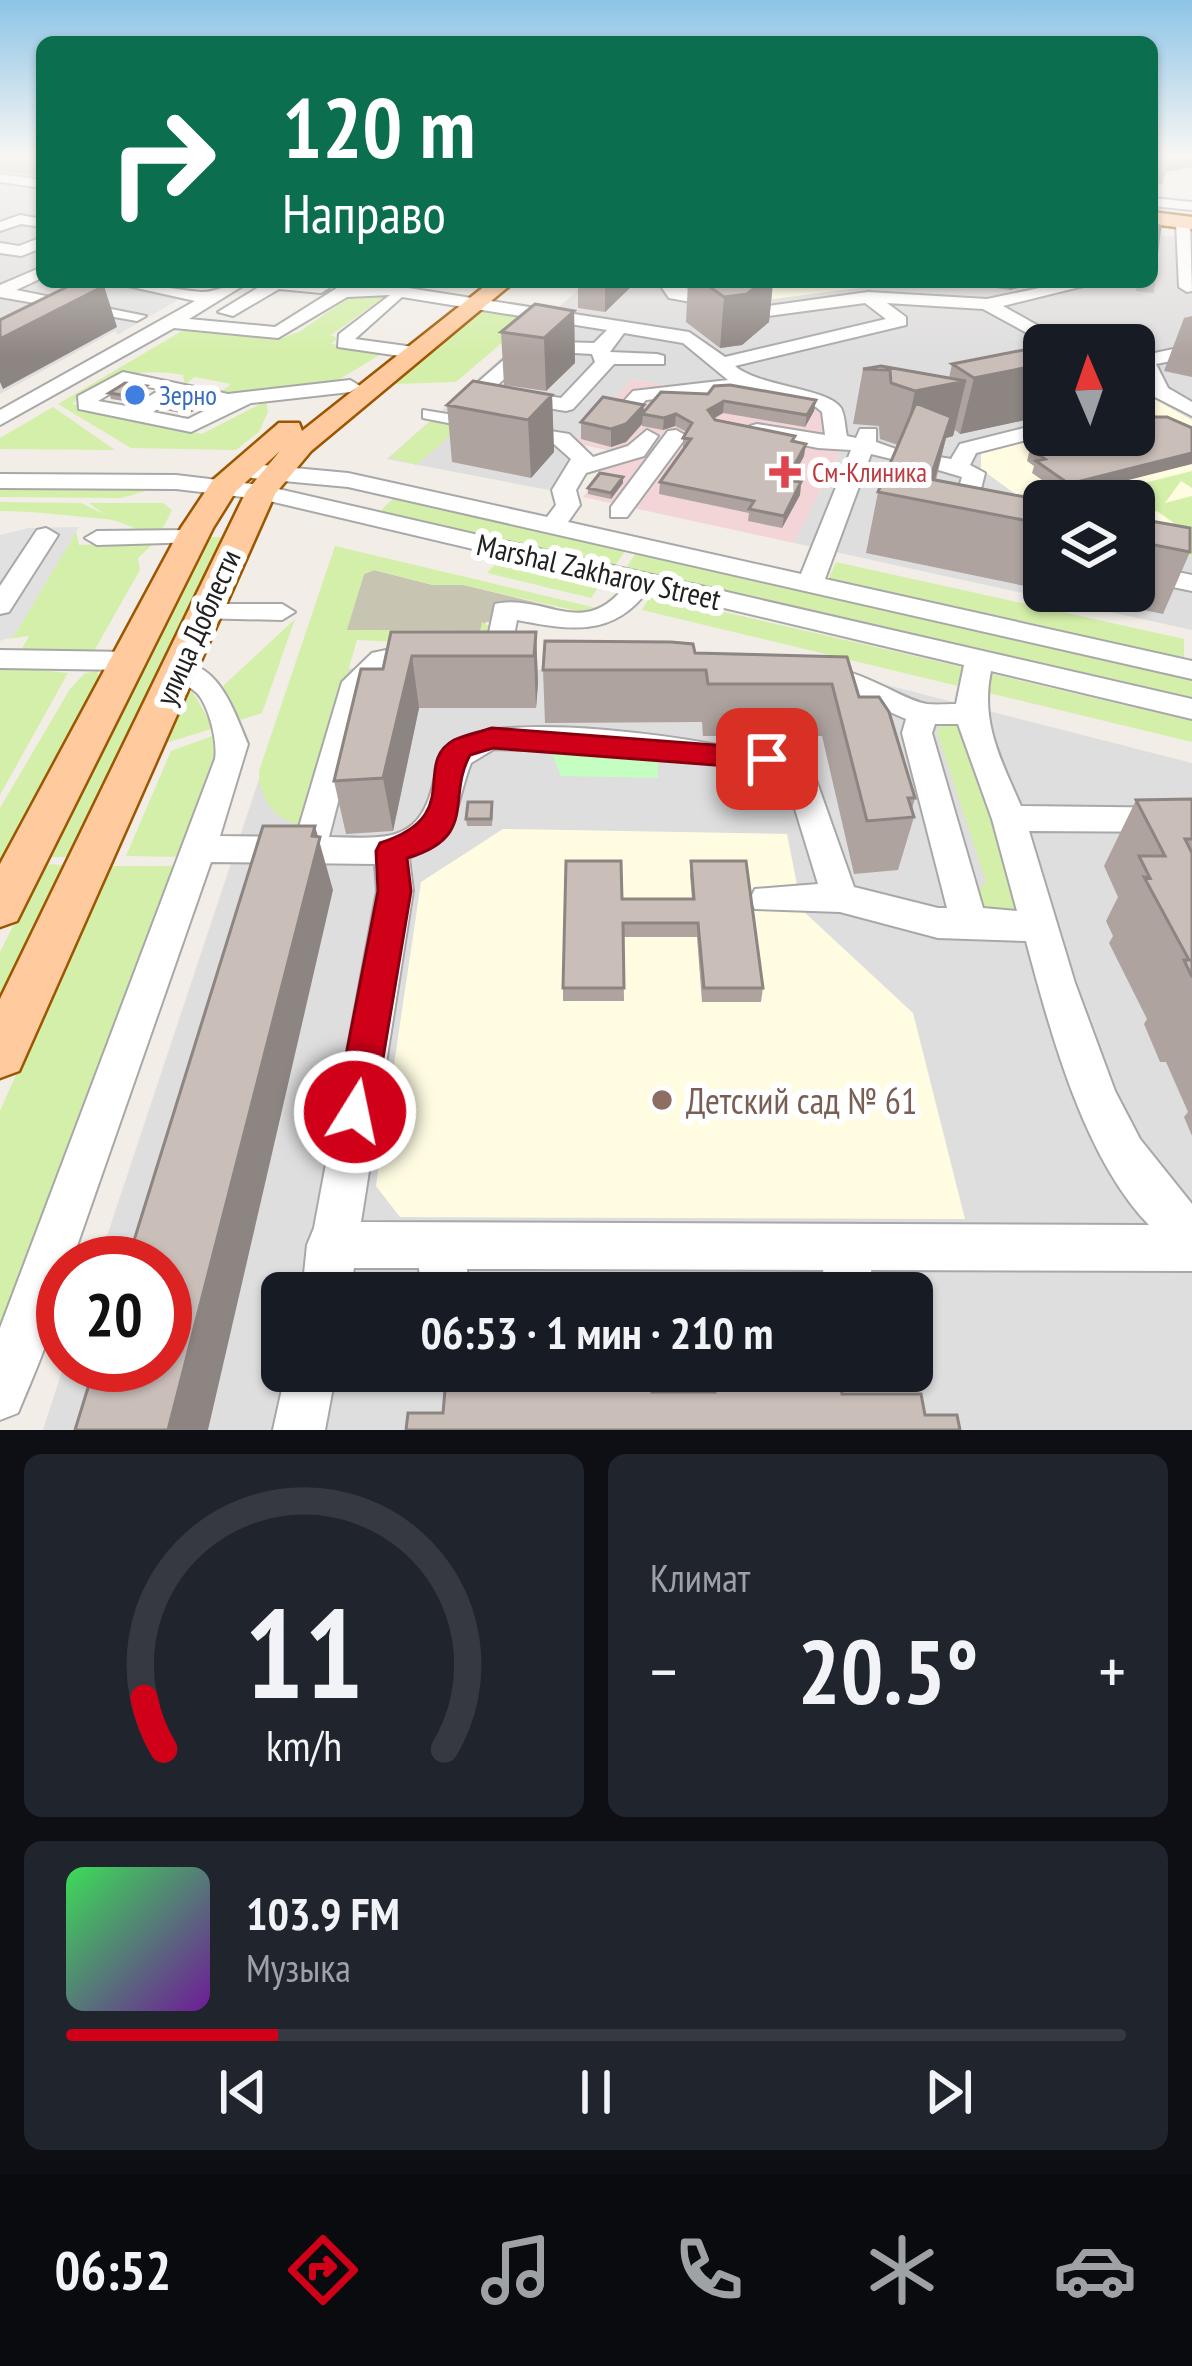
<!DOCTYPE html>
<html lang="ru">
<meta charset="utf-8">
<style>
:root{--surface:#171b24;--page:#20242c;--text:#f1f3f6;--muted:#9ea1a6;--line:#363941;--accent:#d10019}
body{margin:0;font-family:"PT Sans Narrow",sans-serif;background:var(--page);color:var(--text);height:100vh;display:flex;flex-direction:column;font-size:45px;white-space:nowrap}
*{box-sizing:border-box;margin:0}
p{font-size:39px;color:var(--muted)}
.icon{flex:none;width:66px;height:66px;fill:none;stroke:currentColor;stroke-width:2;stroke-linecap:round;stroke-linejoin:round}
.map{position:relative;height:1430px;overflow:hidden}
.side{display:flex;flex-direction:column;gap:24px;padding:24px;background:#0d0f14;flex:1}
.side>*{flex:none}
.banner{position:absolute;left:36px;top:36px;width:1122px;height:252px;border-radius:18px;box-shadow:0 3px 9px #0004;background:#0b6e4f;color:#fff;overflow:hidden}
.needle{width:78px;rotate:358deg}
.buttons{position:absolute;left:1023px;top:324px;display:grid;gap:24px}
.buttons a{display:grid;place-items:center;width:132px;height:132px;border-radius:18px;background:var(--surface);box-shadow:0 3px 9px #0004;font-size:60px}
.speed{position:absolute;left:36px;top:1236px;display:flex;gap:24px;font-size:60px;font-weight:700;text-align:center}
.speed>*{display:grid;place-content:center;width:156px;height:156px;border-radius:50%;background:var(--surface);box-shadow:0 3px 9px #0004;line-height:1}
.speed .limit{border:18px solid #d22;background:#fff;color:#111}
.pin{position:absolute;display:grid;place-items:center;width:102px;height:102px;color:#fff;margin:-51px;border-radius:24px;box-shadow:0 6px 18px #0006}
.me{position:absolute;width:132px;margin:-66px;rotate:10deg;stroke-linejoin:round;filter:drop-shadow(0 0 9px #0008)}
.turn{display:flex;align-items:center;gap:42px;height:252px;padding:0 48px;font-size:54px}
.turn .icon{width:156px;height:156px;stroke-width:2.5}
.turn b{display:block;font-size:84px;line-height:102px}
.big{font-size:90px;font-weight:700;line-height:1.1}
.side .widget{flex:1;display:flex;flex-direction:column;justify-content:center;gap:18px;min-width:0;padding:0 42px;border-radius:18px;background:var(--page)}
.side .dial{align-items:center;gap:0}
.dial svg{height:312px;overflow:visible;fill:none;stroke:var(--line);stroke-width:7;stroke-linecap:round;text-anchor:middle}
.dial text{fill:var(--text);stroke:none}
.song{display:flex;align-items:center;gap:36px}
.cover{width:144px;height:144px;border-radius:18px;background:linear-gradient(135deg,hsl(130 70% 55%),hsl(280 70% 35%))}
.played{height:12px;border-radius:6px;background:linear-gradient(90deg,var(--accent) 20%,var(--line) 20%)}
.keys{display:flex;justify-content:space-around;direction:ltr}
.heat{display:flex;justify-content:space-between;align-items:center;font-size:66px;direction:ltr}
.side .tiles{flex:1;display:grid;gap:24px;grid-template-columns:1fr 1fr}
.widget:last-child{grid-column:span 2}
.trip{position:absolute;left:261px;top:1272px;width:672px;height:120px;border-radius:18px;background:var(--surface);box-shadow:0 3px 9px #0004;font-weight:700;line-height:120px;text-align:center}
.tab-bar{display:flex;height:192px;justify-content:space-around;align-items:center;background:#090b0e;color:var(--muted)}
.tab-bar .icon{width:84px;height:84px}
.tab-bar .current{color:var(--accent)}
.tab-bar b{font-size:54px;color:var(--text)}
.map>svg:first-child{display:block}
.residential{fill:#dfdede;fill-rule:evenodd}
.commercial{fill:#f3d5d7}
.education{fill:#fffce2}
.construction{fill:#c7c5b1}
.grass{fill:#d4efa9}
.park{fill:#c4fec1}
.parking{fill:#e1e1e1}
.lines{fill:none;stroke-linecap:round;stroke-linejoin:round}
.minor-tunnel{stroke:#c8c4bf;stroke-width:18;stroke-dasharray:18 9;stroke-linecap:butt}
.minor-casing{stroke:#a8a8a8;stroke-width:4}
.major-casing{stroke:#9d5600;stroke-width:5}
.minor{fill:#fff;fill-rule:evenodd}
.major{fill:#ffca9e;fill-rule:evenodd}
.wall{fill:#aea39f}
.shaded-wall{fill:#8d8582}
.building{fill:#cabeb9;stroke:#8d8582;stroke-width:3}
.route{fill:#d10019;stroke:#880010;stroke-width:3}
.shop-dot{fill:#3f7fe0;stroke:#fff;stroke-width:4.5}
.health-dot{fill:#e0444e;stroke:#fff;stroke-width:4.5}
.education-dot{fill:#8d6e63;stroke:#fff;stroke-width:4.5}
.labels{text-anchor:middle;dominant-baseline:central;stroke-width:12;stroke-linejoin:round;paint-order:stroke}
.far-shop-label{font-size:27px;fill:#366cbe;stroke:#fff;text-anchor:start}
.far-health-label{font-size:27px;fill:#be3a42;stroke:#fff;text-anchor:start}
.street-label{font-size:30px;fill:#212121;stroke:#fff}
.near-education-label{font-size:36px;fill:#785e54;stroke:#fff;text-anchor:start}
</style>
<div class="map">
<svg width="1192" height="1430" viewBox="0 0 1192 1430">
<rect width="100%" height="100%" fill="#f2ede7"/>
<path class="residential" d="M0,156H42V282H142L190,290L0,394Z
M1152,234L1192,239V630L794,543L845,442L830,414L632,379L574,442L586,445L549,490L387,459L587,282H1152ZM1044,345H1134V435H1044ZM1044,501H1134V591H1044Z
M296,668L832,671L1192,763V1430H43L64,1365H165V1263H98ZM282,1293H912V1371H282Z"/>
<path class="commercial" d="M632,379L831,414L845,442L794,543L583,497L617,452L573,443Z"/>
<path class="education" d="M694,282H904L759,301Z
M1134,388L1192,420V546L1134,543V501H1044V515L981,469V449L1044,435H1134Z
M503,829L787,834L802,910L913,1013L965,1219L400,1217L376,1186L421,882Z"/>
<path class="construction" d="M374,570L433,585H464L554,607L543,622H486L481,631L346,630L364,574Z"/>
<path class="grass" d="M376,293L408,296L387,295L331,335L337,338L331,344L386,351L335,382L231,393L222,391L231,384L195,377L185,384L183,375C139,367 107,376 72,404L202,434L266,401L268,412L259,432L236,450L131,448L58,404L187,328L276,340L299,332L347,299L343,296Z
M475,311L532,317L456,382L392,384L407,364Z
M53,407L115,450L0,449V438Z
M435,417L465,423L416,465L390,457Z
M1192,471V488L1181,481L1165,503L1192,496V557L1176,554L1143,531L1174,523L1157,511L1134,516V509L1153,504L1137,492L1108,501H1072Z
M0,488H157L121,498L0,497Z
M394,498L626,550L614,567L379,512Z
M0,502L81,503L104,514L89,503H163L172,510L160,534C138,534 124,520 105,519C70,516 37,511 0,511Z
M76,531L79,545L155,542L138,558L140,570L94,651L20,652L29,636L6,639L14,636Z
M208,537H223L69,857H48Z
M335,546L609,611L586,613L463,585H433L374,570L364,574L347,630L480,631L482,622L492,628L486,646L357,640L303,826C275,820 259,799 259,771Z
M636,553L1192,678V700L625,569Z
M501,558L602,582L591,598L487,573Z
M836,562L1184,639V658L828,580Z
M651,595L962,667L958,686L642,610Z
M295,619L262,713L240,720L223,686Z
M0,666L68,673L0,795Z
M98,670V681L0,865V808L70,689L84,674Z
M992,674L1192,721V742L989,693Z
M192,691L214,728L163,744L183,696Z
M944,722L964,728L1021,905L996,918L968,900L986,882L937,732Z
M215,735L219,750L183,857L126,856L171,751Z
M44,864L66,865L0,1001V952Z
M109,866H180L0,1340V1111Z"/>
<path class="park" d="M551,751L658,755V778L561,776Z"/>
<path class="parking" d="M42,278V282H79L178,300L117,335L110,318L0,298Z
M79,527L14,636L0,641V535L29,528Z"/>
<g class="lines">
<path class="minor-tunnel" d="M1137,282L1159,285"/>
<g class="minor-casing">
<path id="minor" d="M0,174L42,180V188L0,182Z
M1152,198L1192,202V210L1152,206Z
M20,215L42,219V227L21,224L0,231V222Z
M1183,218L1190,222L1192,291L1187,292L1179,287L1176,222Z
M42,237V248L21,256L0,253V243L19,246Z
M42,267V278L16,290L146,316L137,321L0,297V285Z
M110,282C141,282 170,289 201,292C216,293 230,282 249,282L189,319L275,327L337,288L389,285L689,332L725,357L886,319L865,303L768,316L669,298L658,282L768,306L868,292L987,299L1068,282H1100L1003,306L1072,345H1049L983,309L887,303L906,317V325L735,366C760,387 828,388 841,408C845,415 845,428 847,436L856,438L860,429H876V442L907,453L896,460L871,454L825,579L1192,661V679L348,487L252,478L241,471L252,464L348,473L547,517L556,505L552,490L571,459L554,444L423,418V410L569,434L593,457L628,446L647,430L658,436L644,456L586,473L576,490L580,505L568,522L801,574L851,450L818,448L750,434V426L757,424L825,435L822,412L816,407L745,390L646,400L633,414H619L616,410L633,391L728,380L683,343L624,333L610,352L657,354L664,356V364H614L573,409L566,411L478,397L468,391L525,341L594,343L607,330L402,297L355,339L421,348L423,352L414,358L338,347L339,334L390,295L347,297L278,338L174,328L0,425V410L195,301ZM536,351L592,354L595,362L561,398L494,388Z
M267,282L321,283L329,288L321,293L279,289L233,316L218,312Z
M1192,345V357L1156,364L1168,388L1192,402V416L1151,395L1147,379L1134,362L1136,357Z
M123,372L228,394L350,380L360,386L350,392L251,403L191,432L79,409L78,396ZM126,384L161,389L132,407L98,401ZM177,397L218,404L188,419L153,412Z
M1044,423L1046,435L976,453L970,465L985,473L972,525L960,532L951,530L948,525L962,477L915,463V453L951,459L960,444Z
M676,430L687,436L627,517H611V507L668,431Z
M0,474L176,475L261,485L1192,699V719L991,671C980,722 1001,760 1021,806L1192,808V832L1029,831L1075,983L1115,1091L1140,1139L1192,1204V1271L871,1270L875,1293H827L823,1270L467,1269L469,1293H421L419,1268H354L350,1293H302L307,1245L314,1228L377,891L375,864L211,862L71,1263H63C63,1312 37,1367 18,1413L0,1420V1328L215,759C218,742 209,706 197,693C187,683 173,682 164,671L168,665C216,652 234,711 248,744L220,836L296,837L342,682L372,653L424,642L438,651L434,657L391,666L366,692L329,837C385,838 420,845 434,781C437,766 443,751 455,742C502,706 759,743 813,771L854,887L938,908H947L902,733L906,719L837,689L808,687L804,680C832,646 895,699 927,704C936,705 947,704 956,704L964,665L648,590C613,638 569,630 517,620L510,657L484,660L470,651L487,642L495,604C545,593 583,641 626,585L261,499L176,489L0,488ZM935,724H958L992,819L1017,911L983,908L932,733ZM494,749C582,753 710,744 788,786L818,884L755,889L750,899L755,909L840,912L938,938L1026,941C1050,1030 1083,1157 1149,1225L361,1222L413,891L409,858C462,834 453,810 471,763Z
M46,528L58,535L9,612L0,614V586L37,530Z
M192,530L201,532V542L97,545L85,538L97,531Z
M1134,563L1192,575V591L1134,579Z
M204,604H282L295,612L282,620L195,618L191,612L195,606Z
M0,650L128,652L142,661L128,670L0,668Z
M286,1371H336L325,1430H273Z"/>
</g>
<g class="major-casing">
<path id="major" d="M1152,212L1192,217V229L1152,224Z
M490,282H514L311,451L275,494L19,1071L0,1078V999L246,492L280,451L236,491L213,528L17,921L0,927V864L181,528L213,480L279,423H299L302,431Z"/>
</g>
<use href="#minor" class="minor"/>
<use href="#major" class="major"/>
</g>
<path class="wall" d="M0,156H42V176L0,171Z
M1152,156H1192L1166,172L1162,184L1152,183Z
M578,282H636L605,312L578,308Z
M688,282H773L769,322L742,345L720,348L686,322Z
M955,282H1046L1009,290Z
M574,311L575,363L546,391L504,385L501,332Z
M1192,316V377L1164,371L1184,318Z
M1044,346V416L960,434L955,430L953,436L946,438L936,480L1044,501V590L866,553L878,492L898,445L880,439L879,426L853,424L863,369L881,366L949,378L952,364Z
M148,392L131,402L111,399L109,393Z
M661,392L816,400L814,411L805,427L723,413L714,418L794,442L804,456L791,480L801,482L800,495L782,528L748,521L749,513L659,494L660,482L683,450V438L687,432L675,426L663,430L642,426V424L626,442L611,447L581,439V422L644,405V412Z
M552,395L554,452L531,478L452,462L447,405Z
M162,398L204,406L187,414L165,410Z
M1134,435L1065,496L1032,473L1034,466L1027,461L1030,449L1038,447L1040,441Z
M623,477V483L611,499L588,494V488Z
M1134,518L1190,552L1163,614L1051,591H1134Z
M391,632H536L538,683L536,708H419L393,831L346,834L334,781L383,669Z
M695,653L847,657L859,697L915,798L912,809L914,817L898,870L854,874L822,736H703L702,722L545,723L543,670Z
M1192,799V1136L1184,1117L1188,1112L1166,1062H1160L1144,1024L1147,1019L1109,943L1113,936L1106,921L1118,897L1104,866L1136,800Z
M493,808L492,826H467L466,819Z
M691,861L763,988L761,1002H702L697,937H623L624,1001H563V988L622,899H692L690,875Z"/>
<path class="shaded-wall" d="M1160,156H1192V167L1166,172L1171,157Z
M332,282H367L332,286Z
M605,282H636L605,312Z
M762,282H773L769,322L742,345L720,348L724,297Z
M1011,282H1046L1009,290Z
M104,286L117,327L3,389L0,382V339Z
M574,311L575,363L546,391L544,338Z
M1044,364V416L960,434L974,378Z
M966,381L953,436L946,438L929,502L903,447L915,391Z
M146,386L148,392L131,402L129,396Z
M201,394L204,406L187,414L184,403Z
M552,395L554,452L531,478L528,420Z
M816,400L814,411L805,427L807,415Z
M724,401L723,413L708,422V410Z
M644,405L642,424L626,442L611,447V429Z
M676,414L675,426L663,430L664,418Z
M806,444L804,456L785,492L786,480Z
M1192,453V464L1065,496L1069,484Z
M623,477V483L611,499V493Z
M801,482L800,495L782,528L784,516Z
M536,632L538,683L536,708L534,656Z
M412,656L419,708L393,831L383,778Z
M315,826L333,890L208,1430H168Z"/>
<path class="building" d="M1152,222L1160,226L1157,250L1152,248Z
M77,282H94L104,286L0,339V320Z
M703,282H762L747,294L724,297Z
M535,304L574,311L544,338L501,332Z
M1044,346V364L974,378L952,364Z
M881,366L966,381L915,391L891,383L890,370L863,369Z
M473,381L552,395L528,420L447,405Z
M125,383L146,386L129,396L109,393Z
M730,385L816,400L807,415L724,401L708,410L715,420L795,436L792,441L806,444L786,480L801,482L784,516L749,509L754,501L660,482L691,439L683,438L692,423L676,414L664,418L642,414L661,392L708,394L714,386Z
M175,390L201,394L184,403L162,398Z
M603,397L644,405L626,424L611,429L581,422Z
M916,403L951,417L930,479L1046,501H1044V524L878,492Z
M1147,417H1167L1192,428V453L1069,484L1036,461L1045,459L1030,449L1046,445L1040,441L1068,435H1134V420Z
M600,473L623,477L611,493L588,488Z
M1134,518L1190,528V552L1134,541Z
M391,632H536L534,656H412L383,778L334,781L361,669H383Z
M545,641L671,642L693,644L695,653L847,657L859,697H879L889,712L915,798H908L914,817L867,821L832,684H708L706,670H543Z
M1192,799V839H1185L1192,853V977L1184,960H1189L1144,877L1150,878L1139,856H1165L1136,800Z
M468,802H492L491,819H466Z
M263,826H315L312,836L320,837L168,1430H75L95,1365H165V1263H127Z
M566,861H621L622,899H694L691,861H746L763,988H704L698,923H623L624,988H563Z
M520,1371H651L652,1392H715L714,1371H838L842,1394H921L925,1415H957L960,1430H406L408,1413H443L445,1390H519Z"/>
<linearGradient id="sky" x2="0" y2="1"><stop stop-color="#8dc4e6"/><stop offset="0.44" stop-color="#f9f7f4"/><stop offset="1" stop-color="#f9f7f4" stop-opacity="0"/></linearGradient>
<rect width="1192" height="356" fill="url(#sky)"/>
<path class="route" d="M492,728L767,749L781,759L767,769L493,748L470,755C446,798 479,837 407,858L411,891L374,1112L368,1125L355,1131L341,1125L335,1112L378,891L376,851L380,843C466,816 411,764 454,740C465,735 480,732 492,728Z"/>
<circle class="shop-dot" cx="135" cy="395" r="12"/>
<path class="health-dot" d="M779 454h12v12h12v12h-12v12h-12v-12h-12v-12h12z"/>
<circle class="education-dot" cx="662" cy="1100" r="12"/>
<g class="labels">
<g class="far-shop-label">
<text x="159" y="395">Зерно</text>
</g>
<g class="far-health-label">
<text x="812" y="472">См-Клиника</text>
</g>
<g class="street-label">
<text transform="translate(599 571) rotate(13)">Marshal Zakharov Street</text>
<text transform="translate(197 627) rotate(-66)">улица Доблести</text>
</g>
<g class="near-education-label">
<text x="686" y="1100">Детский сад № 61</text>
</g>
</g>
</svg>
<div class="buttons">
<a><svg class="needle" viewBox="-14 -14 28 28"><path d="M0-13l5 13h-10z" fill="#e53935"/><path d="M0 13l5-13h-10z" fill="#9ea1a6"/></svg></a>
<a><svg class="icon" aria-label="layers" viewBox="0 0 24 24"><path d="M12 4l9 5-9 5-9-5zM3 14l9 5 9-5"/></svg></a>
</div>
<div class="speed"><div class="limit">20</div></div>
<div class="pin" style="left:767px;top:759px;background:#d93025"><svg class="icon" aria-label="arrive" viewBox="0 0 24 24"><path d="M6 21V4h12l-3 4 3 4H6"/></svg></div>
<svg class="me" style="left:355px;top:1112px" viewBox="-20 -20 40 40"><circle r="17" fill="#d10019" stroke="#fff" stroke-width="3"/><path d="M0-11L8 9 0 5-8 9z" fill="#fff"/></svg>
<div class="trip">06:53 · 1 мин · 210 m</div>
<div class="banner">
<div class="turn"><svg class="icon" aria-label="right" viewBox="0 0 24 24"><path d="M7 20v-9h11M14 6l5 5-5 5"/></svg><div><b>120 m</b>Направо</div></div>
</div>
</div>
<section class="side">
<div class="tiles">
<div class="widget dial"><svg viewBox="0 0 100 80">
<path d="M14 69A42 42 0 1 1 86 69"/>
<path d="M14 69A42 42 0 0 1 9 56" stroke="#d10019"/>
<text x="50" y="56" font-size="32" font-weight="700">11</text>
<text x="50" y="72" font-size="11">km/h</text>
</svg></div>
<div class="widget"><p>Климат</p>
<div class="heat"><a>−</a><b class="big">20.5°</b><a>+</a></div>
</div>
<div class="widget">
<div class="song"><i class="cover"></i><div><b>103.9 FM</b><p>Музыка</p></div></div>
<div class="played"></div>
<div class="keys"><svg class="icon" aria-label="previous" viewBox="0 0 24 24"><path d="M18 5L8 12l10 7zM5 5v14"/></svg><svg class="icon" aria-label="pause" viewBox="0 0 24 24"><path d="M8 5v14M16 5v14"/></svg><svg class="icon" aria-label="next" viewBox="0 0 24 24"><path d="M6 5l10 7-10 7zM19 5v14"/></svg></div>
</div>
</div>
</section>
<nav class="tab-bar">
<b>06:52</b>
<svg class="icon current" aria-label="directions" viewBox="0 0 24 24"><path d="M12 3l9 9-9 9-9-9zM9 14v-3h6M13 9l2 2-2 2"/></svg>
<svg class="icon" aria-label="music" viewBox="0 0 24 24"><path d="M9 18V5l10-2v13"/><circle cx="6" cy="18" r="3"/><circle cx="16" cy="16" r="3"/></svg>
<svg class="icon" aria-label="phone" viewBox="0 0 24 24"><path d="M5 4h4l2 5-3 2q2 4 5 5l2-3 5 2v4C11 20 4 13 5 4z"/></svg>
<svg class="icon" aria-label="climate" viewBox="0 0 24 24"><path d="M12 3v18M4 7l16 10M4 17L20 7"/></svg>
<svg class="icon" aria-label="car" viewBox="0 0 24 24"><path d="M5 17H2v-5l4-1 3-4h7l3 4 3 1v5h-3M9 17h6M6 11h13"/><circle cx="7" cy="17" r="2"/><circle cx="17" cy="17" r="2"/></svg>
</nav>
